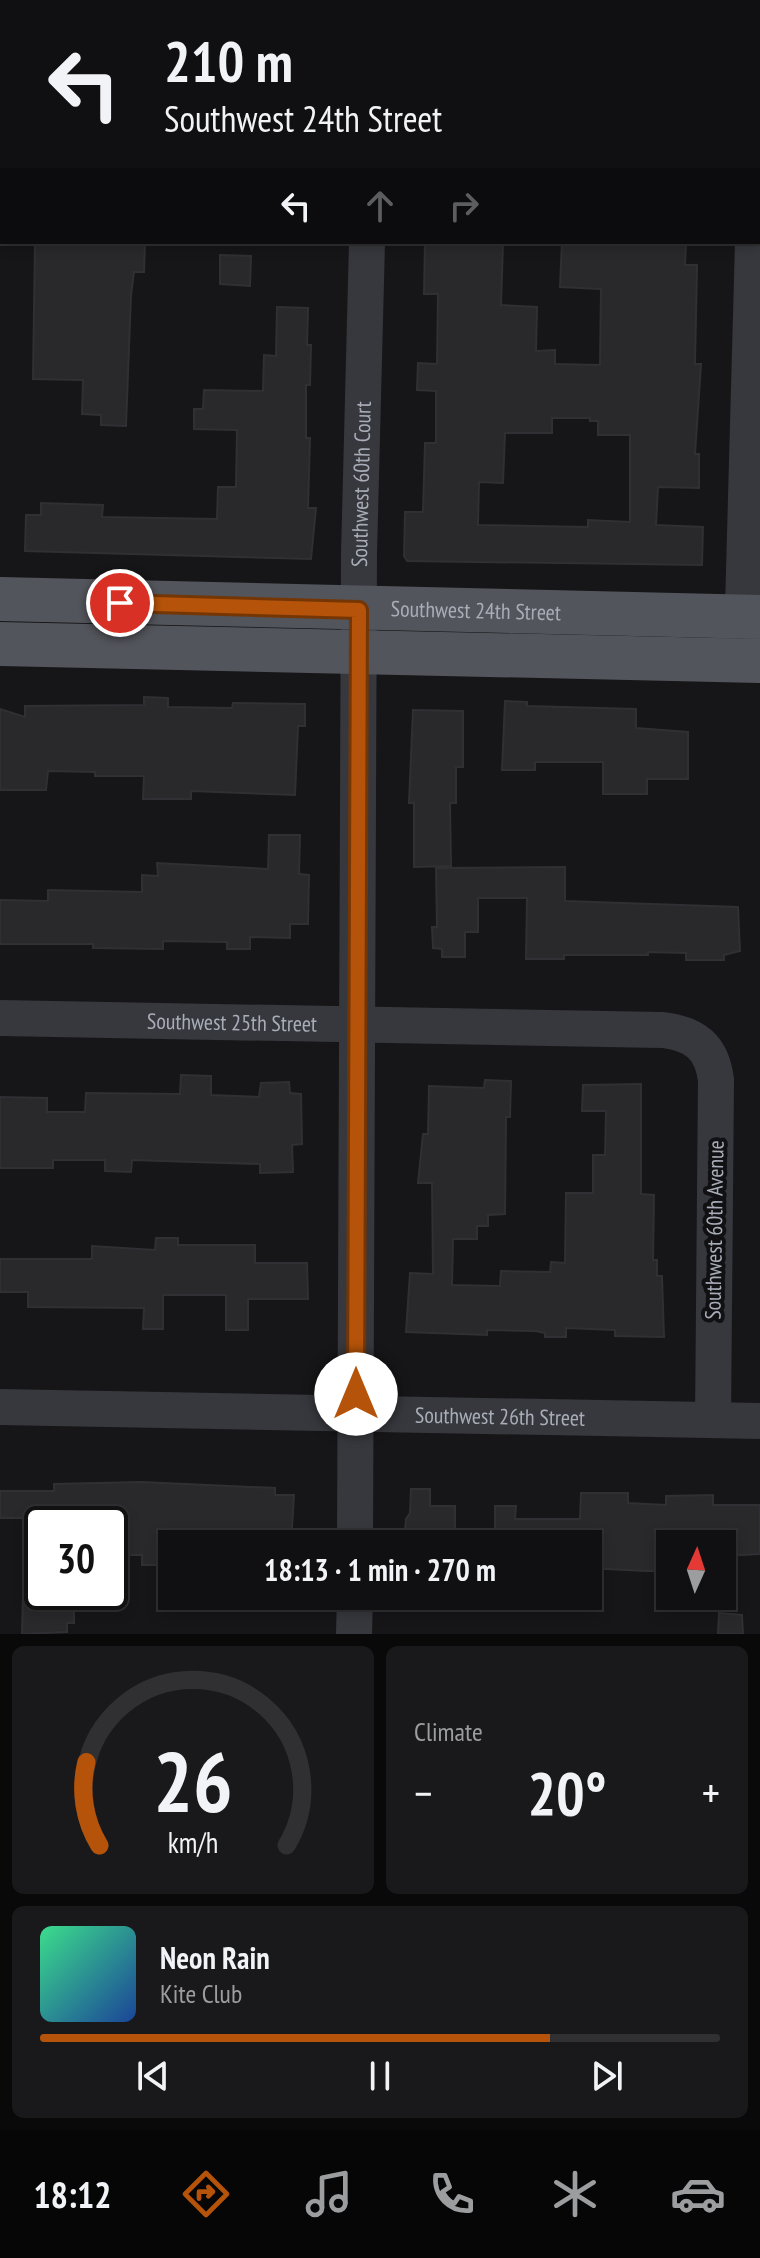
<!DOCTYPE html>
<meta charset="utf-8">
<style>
:root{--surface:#101012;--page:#19191b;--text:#f1f3f6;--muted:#9c9d9f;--line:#303032;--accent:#b45309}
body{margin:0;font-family:"PT Sans Narrow",sans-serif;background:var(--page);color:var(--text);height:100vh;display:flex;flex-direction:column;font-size:30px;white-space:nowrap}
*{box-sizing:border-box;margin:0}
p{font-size:26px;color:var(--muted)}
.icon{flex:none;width:44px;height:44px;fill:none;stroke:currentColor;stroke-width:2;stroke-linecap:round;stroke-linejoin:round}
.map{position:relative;height:1634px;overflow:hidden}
.drawer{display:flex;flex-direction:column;gap:12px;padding:12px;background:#09090a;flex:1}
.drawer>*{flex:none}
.banner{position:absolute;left:0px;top:0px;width:760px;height:244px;box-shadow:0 4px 12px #0003,0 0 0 2px var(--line);background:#101012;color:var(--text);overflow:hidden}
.needle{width:52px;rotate:3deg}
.fabs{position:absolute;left:656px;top:1530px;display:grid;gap:16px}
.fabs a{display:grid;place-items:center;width:80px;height:80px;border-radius:0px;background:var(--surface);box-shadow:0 4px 12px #0003,0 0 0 2px var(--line);font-size:40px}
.speed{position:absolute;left:24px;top:1506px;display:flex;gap:16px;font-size:40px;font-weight:700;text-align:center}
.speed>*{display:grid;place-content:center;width:104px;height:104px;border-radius:50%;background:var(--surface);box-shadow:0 4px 12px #0003,0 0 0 2px var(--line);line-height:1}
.speed .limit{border:4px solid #111;border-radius:12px;background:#fff;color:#111}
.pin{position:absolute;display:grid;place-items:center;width:68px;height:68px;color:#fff;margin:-34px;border:4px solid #fff;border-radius:50%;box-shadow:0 2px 8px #0007}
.me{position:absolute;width:88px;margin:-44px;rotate:0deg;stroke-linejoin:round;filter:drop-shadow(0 0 6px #0008)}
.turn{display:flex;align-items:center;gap:28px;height:168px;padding:0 32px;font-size:36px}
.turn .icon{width:104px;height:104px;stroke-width:2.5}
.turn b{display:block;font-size:56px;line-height:68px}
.lanes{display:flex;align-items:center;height:76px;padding:0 32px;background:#0003;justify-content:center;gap:40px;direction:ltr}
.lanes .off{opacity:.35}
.big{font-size:60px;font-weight:600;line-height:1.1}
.drawer .tile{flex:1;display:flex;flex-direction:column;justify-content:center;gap:12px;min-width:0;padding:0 28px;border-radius:12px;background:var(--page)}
.drawer .dial{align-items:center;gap:0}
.dial svg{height:208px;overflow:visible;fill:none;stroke:var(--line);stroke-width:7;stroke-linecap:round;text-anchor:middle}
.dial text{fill:var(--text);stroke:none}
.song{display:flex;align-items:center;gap:24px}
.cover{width:96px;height:96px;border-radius:12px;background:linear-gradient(135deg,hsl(150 70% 55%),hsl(220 70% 35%))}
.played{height:8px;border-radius:4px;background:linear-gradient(90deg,var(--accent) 75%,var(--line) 75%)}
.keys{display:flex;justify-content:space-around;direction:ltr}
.heat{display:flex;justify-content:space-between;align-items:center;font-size:44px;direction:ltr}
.drawer .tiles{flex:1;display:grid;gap:12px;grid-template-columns:1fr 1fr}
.tile:last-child{grid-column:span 2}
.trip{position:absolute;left:158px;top:1530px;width:444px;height:80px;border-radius:0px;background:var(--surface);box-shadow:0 4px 12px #0003,0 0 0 2px var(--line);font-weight:600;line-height:80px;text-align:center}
.menu{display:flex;height:128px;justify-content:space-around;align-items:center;background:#060607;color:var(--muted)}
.menu .icon{width:56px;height:56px}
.menu .active{color:var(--accent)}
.menu b{font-size:36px;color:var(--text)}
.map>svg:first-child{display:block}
.building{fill:#29292c;stroke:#303034;stroke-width:2;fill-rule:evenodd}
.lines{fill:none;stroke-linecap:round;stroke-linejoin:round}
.minor{stroke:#37383d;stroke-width:36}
.major{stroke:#53555c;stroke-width:44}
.route-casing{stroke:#753606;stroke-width:20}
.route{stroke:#b45309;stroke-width:14}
.labels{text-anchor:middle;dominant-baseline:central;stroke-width:8;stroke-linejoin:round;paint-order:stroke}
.street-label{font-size:22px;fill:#a8adb8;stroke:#111113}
</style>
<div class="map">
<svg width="760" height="1634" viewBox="0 0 760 1634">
<rect width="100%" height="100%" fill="#161618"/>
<path class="building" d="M35,242H145L144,272H134L131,295L126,426L101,425V415L82,414L83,380L33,379Z
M425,242H503L501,305L537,307L536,351L555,350V364L600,365L601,289L560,287L562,242H686L685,265H697L695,364H701L695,454H699V488L658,487L656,525L703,527L702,565L407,561L404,556L405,512H423L425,443H436V391L417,390L418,363L437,364L438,294H424ZM552,418H590V421H598V435H630V522L588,520V527L478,525L479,482L503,483L505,433H552Z
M220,255L251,256L250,286L220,284Z
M277,307L308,308L307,345H311L310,385H306V438H310L308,508H316L311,559L25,551L26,515H41V503L103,505L102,517L217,519L218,487H236L237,430L194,429V409H203L204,390L263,391L264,355L276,356Z
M144,697L168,698V707L232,708L233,703L305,704V726H298L295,795L191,791V799H143L144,776H95V772L48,771L46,790H0V709L25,717V706L144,705Z
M505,701L527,702V706L636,709V728L688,732V779H647V794H603V762H535V770H502Z
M413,710L463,711V767H456V803H450L451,866L414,867V803H409Z
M269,835H300L299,874L309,875L308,924H290V938L250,937V949H227V942L163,941V949L93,948V944H0V900L48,901V890L142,892V875L158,876L157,863L268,869Z
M565,867V901L738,907L740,951L724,955V960H686V953L648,952V955H564V959H526L527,898H478V932H465V957H442V949L433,948L432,927H437L436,868Z
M181,1075L211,1076V1095L259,1097L261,1083L289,1082L290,1093L301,1094L302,1144L292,1145L293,1172L260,1173V1164L132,1160L131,1172L105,1171V1160H53V1168H0V1097L47,1098V1112H85L86,1093L180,1094Z
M485,1080L511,1081L510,1117H506L505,1214L488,1215V1226H477V1239H453L452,1285L500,1286L501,1271L550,1272L551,1262L565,1263L566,1193H593V1155H605L606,1111H582L583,1085L641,1084V1194L654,1195L653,1260H657V1276H662L664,1337L615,1336V1330L566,1328V1337H545V1333L536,1331L487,1330V1335L406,1332L410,1273L433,1274L432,1183H418L423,1134H428L429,1086L484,1088Z
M156,1238H178V1245H255V1263H307L308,1299H248V1330H226V1295H163V1329H143L144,1308L28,1307V1292H0V1259H92V1246L155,1250Z
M142,1482L275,1488V1495H294L291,1544H172V1565H142V1555H110V1524H25V1518H0V1491H54V1484Z
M411,1489H430V1506H455V1544H417L405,1530L406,1519L410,1513Z
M581,1493H628V1503L666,1505V1496L713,1495V1505H760V1554L722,1556V1544H669V1571H646L588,1568V1544H495V1506H516L515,1519H580Z
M23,1594L74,1595V1623H67V1632L22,1634Z
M719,1613L742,1615L743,1634H718Z"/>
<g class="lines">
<g class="minor">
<path d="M372,2V0"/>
<path d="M758,24L759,0"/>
<path d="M742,644L753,242"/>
<path id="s1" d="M0,1018L663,1030C695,1034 712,1047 716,1080L713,1420"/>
<path id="s2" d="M0,1407L760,1421"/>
<path id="s3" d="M355,1544L359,554L367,242"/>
<path d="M354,1634L355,1596"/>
</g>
<g class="major">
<path id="s4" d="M0,599L760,617"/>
<path d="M0,644L760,661"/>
</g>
</g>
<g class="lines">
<g class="route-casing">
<path id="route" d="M120,603L359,610L356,1394"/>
</g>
<use href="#route" class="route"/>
</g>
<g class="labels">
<g class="street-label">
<text stroke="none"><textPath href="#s3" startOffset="1060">Southwest 60th Court</textPath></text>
<text stroke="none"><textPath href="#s4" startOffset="476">Southwest 24th Street</textPath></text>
<text stroke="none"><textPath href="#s1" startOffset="232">Southwest 25th Street</textPath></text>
<text transform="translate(714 1230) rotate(-89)">Southwest 60th Avenue</text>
<text stroke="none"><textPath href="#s2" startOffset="500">Southwest 26th Street</textPath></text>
</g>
</g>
</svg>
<div class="fabs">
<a><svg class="needle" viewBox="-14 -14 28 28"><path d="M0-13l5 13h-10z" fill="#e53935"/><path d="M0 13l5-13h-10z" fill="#9c9d9f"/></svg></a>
</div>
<div class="speed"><div class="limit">30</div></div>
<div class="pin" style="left:120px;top:603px;background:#d93025"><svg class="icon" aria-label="arrive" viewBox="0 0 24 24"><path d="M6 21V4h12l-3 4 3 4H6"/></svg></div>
<svg class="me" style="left:356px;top:1394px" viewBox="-20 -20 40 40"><circle r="19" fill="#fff"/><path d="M0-13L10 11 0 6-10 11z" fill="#b45309"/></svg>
<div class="trip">18:13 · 1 min · 270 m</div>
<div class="banner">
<div class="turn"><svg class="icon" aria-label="left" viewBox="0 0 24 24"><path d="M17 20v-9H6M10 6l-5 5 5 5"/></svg><div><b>210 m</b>Southwest 24th Street</div></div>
<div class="lanes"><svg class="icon" aria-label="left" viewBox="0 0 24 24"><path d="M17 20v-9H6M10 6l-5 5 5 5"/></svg><svg class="icon off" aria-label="ahead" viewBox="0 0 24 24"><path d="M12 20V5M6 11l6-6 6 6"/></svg><svg class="icon off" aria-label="right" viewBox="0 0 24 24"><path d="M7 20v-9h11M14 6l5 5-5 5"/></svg></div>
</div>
</div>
<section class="drawer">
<div class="tiles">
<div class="tile dial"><svg viewBox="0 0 100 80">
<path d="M14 69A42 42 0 1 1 86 69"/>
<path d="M14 69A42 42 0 0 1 9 37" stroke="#b45309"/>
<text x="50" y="56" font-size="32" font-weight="700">26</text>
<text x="50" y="72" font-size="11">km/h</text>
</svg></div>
<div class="tile"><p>Climate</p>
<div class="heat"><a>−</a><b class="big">20°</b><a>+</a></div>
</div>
<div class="tile">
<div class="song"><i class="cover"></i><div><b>Neon Rain</b><p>Kite Club</p></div></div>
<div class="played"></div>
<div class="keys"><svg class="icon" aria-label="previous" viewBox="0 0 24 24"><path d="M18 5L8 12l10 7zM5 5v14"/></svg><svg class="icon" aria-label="pause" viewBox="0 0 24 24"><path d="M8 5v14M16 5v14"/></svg><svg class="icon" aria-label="next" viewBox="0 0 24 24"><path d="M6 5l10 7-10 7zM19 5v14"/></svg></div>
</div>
</div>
</section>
<nav class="menu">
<b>18:12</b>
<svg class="icon active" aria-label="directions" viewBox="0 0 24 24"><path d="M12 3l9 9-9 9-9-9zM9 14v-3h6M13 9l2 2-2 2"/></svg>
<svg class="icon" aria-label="music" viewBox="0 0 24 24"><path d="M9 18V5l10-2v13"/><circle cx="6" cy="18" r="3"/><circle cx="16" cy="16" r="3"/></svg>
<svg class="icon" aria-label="phone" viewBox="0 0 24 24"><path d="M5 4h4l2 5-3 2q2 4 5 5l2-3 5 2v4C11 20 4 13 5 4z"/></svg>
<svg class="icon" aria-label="climate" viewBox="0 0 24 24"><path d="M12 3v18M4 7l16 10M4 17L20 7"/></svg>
<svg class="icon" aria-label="car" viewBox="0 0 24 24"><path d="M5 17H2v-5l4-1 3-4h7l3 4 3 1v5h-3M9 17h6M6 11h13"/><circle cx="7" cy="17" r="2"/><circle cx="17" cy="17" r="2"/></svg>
</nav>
